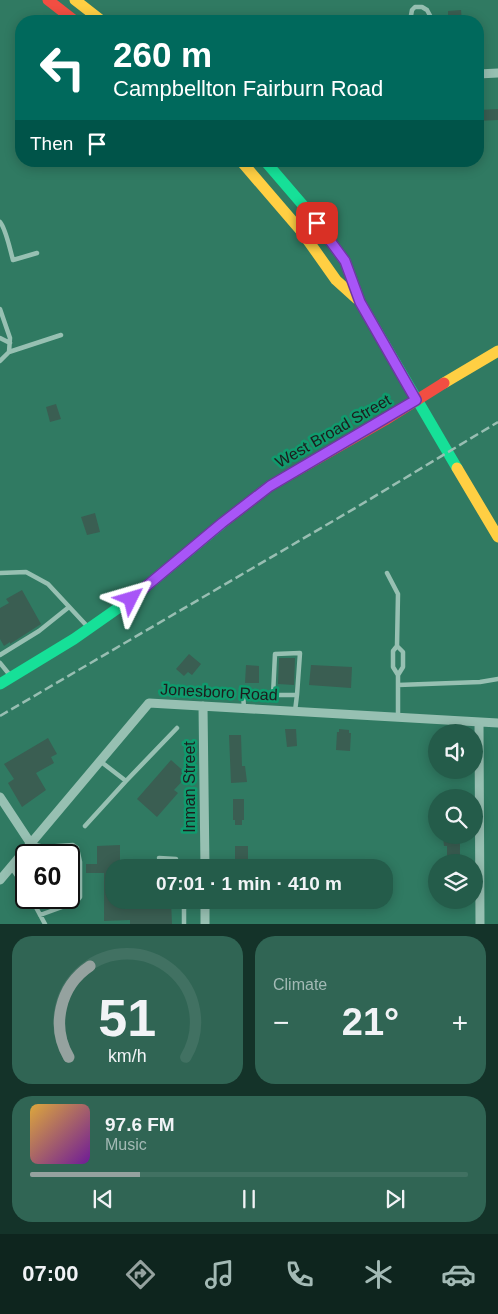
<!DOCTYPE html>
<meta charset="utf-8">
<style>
:root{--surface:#245c4a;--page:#306554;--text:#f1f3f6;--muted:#a3bab5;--line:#417162;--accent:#95a29f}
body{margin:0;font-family:Arial,sans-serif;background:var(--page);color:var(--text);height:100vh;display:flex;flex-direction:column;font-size:19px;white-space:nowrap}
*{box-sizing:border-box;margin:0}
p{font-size:16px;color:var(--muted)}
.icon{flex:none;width:28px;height:28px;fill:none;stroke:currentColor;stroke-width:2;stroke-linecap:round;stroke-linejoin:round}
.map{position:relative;height:924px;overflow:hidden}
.details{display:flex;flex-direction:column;gap:12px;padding:12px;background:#143329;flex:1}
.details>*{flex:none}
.top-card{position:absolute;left:15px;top:15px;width:469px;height:152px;border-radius:20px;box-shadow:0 2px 12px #0003;background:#00695c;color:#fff;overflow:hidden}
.fabs{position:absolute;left:428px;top:724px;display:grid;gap:10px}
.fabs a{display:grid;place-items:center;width:55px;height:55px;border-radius:50%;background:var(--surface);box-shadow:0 2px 12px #0003;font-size:25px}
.speed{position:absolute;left:15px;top:844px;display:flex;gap:10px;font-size:25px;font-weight:700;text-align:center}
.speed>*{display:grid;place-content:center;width:65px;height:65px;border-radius:50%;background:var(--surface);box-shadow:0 2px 12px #0003;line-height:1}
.speed .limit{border:2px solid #111;border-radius:8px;background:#fff;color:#111}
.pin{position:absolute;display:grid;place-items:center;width:42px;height:42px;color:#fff;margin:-21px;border-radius:10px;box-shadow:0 2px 8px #0006}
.me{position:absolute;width:55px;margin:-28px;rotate:50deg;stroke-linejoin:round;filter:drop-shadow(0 0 4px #0008)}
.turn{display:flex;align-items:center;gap:18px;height:105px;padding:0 15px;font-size:22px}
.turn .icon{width:65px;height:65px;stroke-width:2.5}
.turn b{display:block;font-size:35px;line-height:42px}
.then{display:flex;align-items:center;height:48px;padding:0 15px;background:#0003;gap:10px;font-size:19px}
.big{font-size:38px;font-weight:700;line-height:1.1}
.details .widget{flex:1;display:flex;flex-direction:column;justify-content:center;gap:8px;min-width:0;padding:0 18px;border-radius:20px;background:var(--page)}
.details .dial{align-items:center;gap:0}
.dial svg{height:130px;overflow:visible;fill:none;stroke:var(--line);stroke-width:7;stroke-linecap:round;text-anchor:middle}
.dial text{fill:var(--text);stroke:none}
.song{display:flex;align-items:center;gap:15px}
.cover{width:60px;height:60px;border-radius:8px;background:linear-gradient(135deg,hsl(40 70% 55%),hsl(280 70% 35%))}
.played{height:5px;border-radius:2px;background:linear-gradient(90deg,var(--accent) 25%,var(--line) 25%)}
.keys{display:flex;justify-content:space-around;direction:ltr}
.heat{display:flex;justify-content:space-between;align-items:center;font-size:28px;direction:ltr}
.details .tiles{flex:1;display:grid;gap:12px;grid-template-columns:1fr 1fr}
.widget:last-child{grid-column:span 2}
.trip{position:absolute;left:105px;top:859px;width:288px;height:50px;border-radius:20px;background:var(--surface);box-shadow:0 2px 12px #0003;font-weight:700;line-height:50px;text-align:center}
.menu{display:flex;height:80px;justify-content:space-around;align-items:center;background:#0e251e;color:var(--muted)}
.menu .icon{width:35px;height:35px}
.menu .selected{color:var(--accent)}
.menu b{font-size:22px;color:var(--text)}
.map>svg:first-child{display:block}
.building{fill:#3a5e52}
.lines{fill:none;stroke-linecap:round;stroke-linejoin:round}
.lane{stroke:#97c0b2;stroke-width:4.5}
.street{stroke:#97c0b2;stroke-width:9}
.fast{stroke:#16e098;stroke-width:11}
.slow{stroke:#ffcf43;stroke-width:11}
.jam{stroke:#f24e42;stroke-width:11}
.rail{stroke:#98beb2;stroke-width:2.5;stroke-dasharray:9 4;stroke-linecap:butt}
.route-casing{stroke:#6d37a1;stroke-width:12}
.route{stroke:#a855f7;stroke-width:9}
.labels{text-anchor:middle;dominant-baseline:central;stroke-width:5;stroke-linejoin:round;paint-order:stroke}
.street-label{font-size:16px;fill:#1d1d1d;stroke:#109a6d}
</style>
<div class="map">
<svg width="498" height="924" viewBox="0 0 498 924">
<rect width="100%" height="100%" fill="#307a62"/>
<path class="building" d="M461,10L462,21H448V11Z
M498,109V120L478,121V110Z
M56,404L61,419L50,422L46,407Z
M95,513L100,532L87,535L81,517Z
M22,590L41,624L10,644V642L4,646L0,639V608L9,603L6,599Z
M189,654L201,664L192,675L188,672L184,676L176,669Z
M279,658H295L294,685L278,684Z
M246,665L259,666V683H245Z
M311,665L352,667L351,688L309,685Z
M285,729H296L297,746L287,747Z
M339,729L349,730V733H351L350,751L336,750L337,732H339Z
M229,735H241L242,766H245L247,782L231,783Z
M48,738L57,754L51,757L54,763L36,773L46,790L22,807L8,783L14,779L4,764Z
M171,760L188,775L174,790L178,793L157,817L137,799Z
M233,799H244V820H242V825H235V820H233Z
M443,837H460V858H447V846H444Z
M120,845V868H114V900H171L172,924H130V920L104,921V873H86V864H97V846Z
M235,846H248V859H235Z"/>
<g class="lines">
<path class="lane" d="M410,21L412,10L415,7H422L427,10L433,21
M0,222C6,229 10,250 13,260L37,253
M0,309L10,338L9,352
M0,338L10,343
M0,361L9,352L61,335
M0,573L26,572L48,584L87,626
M387,573L398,594L397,646L393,651V667L398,675V717
M397,646L403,652V667L398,675
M0,655L39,631L69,607
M0,663L9,674
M398,685L480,682L498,679
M244,708L243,694L262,696L273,695
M295,711L297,695H273L275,654L300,653L297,695
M126,781L177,728
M85,826L126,781L100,761
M31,844L44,847L73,845L77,848L80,862V897L76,902L40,915
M159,858L176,859L177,868
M11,867L26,889
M31,898L45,924
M184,900V924"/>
<path class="street" d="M478,74L498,73
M203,706L205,868
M479,722L480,924
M0,797L31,844
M0,880L149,703L498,723
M205,900V924"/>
<path class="fast" d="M265,161L308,211L345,261L360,302L457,468
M0,684L74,639L131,599L225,521"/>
<path class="slow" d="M75,0L102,21
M241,161L302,232L336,280L357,299
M444,383L498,351
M457,468L498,537"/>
<path class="jam" d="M48,0L75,21
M225,521L270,486L385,420L444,383"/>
<path class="rail" d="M0,716L357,507L498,422"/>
</g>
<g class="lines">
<g class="route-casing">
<path id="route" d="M131,599L222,523L270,486L416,400L360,302L345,261L317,223"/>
</g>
<use href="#route" class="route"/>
</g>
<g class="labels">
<g class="street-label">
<text transform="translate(333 431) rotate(-30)">West Broad Street</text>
<text transform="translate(219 692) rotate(3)">Jonesboro Road</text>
<text transform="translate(189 787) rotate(-90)">Inman Street</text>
</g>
</g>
</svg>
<div class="fabs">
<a><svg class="icon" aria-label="sound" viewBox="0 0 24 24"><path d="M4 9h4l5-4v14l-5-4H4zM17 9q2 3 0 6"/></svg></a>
<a><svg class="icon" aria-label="search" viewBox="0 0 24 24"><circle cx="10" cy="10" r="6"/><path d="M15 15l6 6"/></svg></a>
<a><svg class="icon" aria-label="layers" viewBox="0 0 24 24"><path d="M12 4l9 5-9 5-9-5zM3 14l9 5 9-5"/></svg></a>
</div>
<div class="speed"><div class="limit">60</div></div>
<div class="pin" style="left:317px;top:223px;background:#d93025"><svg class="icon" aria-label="arrive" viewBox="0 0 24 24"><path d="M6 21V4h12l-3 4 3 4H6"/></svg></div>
<svg class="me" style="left:131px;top:599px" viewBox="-20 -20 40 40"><path d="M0-17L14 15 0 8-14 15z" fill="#a855f7" stroke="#fff" stroke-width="4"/></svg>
<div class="trip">07:01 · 1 min · 410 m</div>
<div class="top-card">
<div class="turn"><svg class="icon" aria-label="left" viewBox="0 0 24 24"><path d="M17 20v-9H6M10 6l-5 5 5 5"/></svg><div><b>260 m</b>Campbellton Fairburn Road</div></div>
<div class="then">Then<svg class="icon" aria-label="arrive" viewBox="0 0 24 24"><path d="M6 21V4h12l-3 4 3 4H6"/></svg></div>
</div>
</div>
<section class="details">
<div class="tiles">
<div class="widget dial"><svg viewBox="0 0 100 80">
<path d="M14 69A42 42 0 1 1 86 69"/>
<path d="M14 69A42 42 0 0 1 27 13" stroke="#95a29f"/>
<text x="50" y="56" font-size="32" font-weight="700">51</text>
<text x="50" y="72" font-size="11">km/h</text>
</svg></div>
<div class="widget"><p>Climate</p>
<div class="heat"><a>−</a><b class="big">21°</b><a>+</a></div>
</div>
<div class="widget">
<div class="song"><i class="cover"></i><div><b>97.6 FM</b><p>Music</p></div></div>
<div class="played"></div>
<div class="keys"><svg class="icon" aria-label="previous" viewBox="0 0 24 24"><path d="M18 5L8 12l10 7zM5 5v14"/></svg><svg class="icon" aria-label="pause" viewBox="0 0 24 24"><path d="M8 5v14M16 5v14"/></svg><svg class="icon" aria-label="next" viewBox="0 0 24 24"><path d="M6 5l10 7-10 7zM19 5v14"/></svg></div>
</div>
</div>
</section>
<nav class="menu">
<b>07:00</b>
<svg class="icon selected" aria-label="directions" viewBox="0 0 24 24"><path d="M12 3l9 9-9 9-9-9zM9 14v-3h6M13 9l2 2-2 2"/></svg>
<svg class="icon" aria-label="music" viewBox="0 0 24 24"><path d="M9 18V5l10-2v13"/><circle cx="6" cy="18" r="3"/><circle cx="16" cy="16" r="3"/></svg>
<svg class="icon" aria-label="phone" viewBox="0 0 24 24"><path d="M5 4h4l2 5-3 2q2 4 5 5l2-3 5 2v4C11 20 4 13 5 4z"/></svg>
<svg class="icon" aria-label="climate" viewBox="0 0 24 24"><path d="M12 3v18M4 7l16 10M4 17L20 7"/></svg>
<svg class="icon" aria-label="car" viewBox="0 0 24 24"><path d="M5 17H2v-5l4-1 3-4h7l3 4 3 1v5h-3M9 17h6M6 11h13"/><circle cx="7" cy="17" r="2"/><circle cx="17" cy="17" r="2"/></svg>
</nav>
